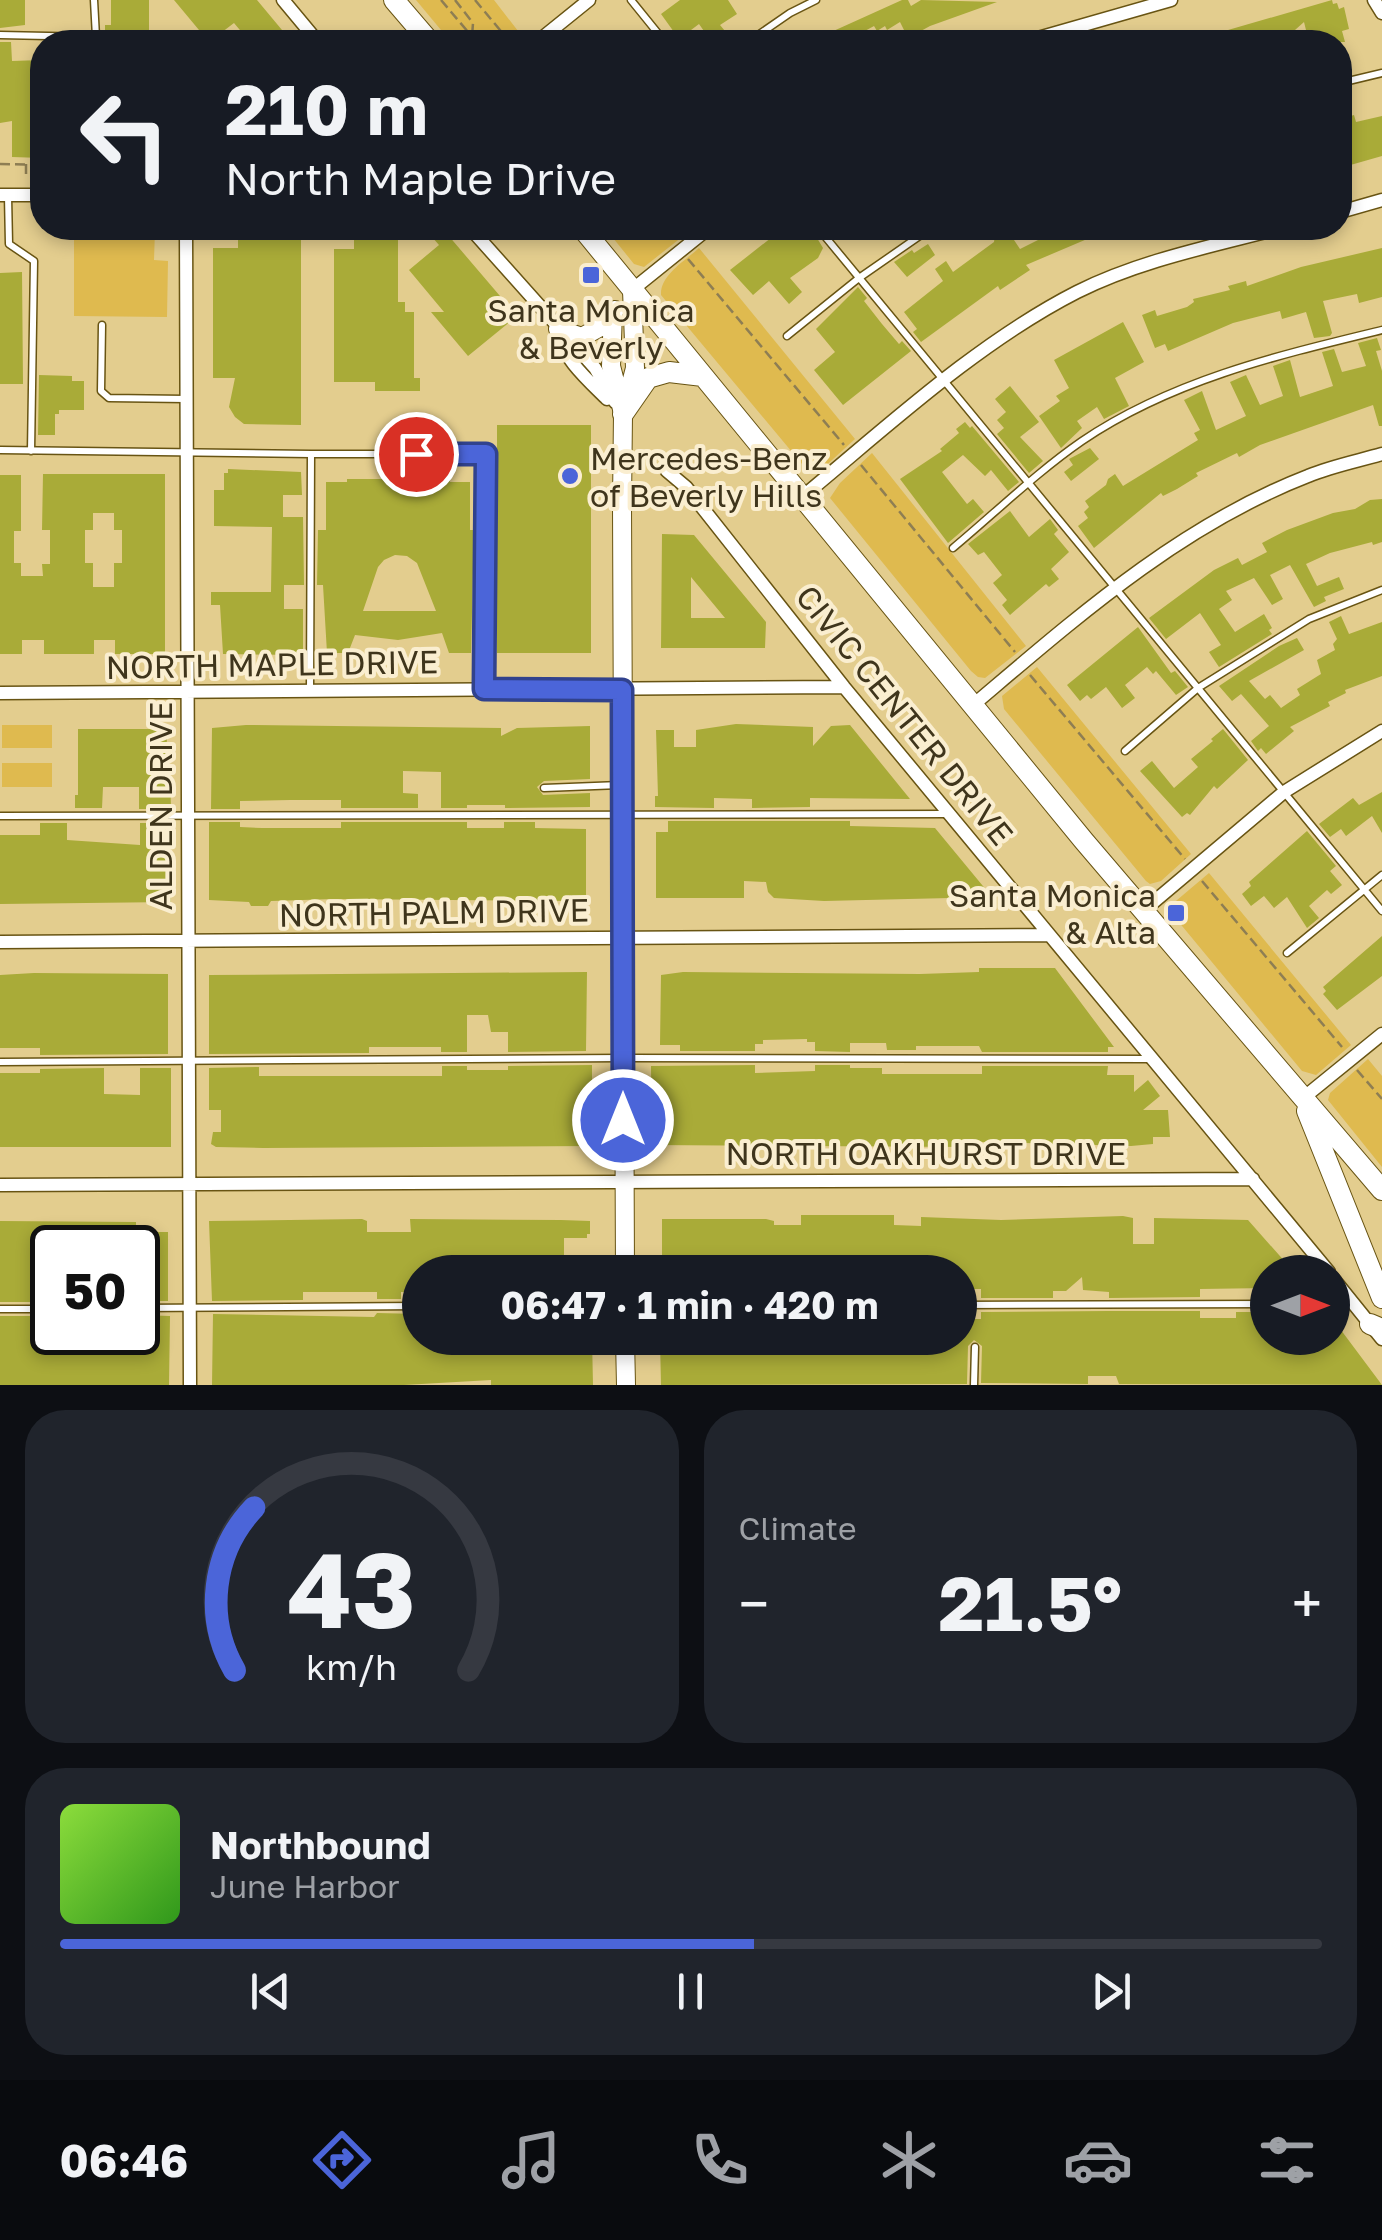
<!DOCTYPE html>
<meta charset="utf-8">
<style>
:root{--surface:#171b24;--page:#20242c;--text:#f1f3f6;--muted:#9ea1a6;--line:#363941;--accent:#4b65d9}
body{margin:0;font-family:"Golos Text",sans-serif;background:var(--page);color:var(--text);height:100vh;display:flex;flex-direction:column;font-size:38px;white-space:nowrap}
*{box-sizing:border-box;margin:0}
p{font-size:32px;color:var(--muted)}
.icon{flex:none;width:55px;height:55px;fill:none;stroke:currentColor;stroke-width:2;stroke-linecap:round;stroke-linejoin:round}
.map{position:relative;height:1385px;overflow:hidden}
.panel{display:flex;flex-direction:column;gap:25px;padding:25px;background:#0d0f14;flex:1}
.panel>*{flex:none}
.top-card{position:absolute;left:30px;top:30px;width:1322px;height:210px;border-radius:40px;box-shadow:0 5px 15px #0003;background:#171b24;color:var(--text);overflow:hidden}
.needle{width:65px;rotate:90deg}
.buttons{position:absolute;left:1250px;top:1255px;display:grid;gap:20px}
.buttons a{display:grid;place-items:center;width:100px;height:100px;border-radius:50%;background:var(--surface);box-shadow:0 5px 15px #0003;font-size:50px}
.speed{position:absolute;left:30px;top:1225px;display:flex;gap:20px;font-size:50px;font-weight:700;text-align:center}
.speed>*{display:grid;place-content:center;width:130px;height:130px;border-radius:50%;background:var(--surface);box-shadow:0 5px 15px #0003;line-height:1}
.speed .limit{border:5px solid #111;border-radius:15px;background:#fff;color:#111}
.pin{position:absolute;display:grid;place-items:center;width:85px;height:85px;color:#fff;margin:-42px;border:5px solid #fff;border-radius:50%;box-shadow:0 2px 10px #0007}
.me{position:absolute;width:110px;margin:-55px;rotate:0deg;stroke-linejoin:round;filter:drop-shadow(0 0 8px #0008)}
.turn{display:flex;align-items:center;gap:35px;height:210px;padding:0 30px;font-size:45px}
.turn .icon{width:130px;height:130px;stroke-width:2.5}
.turn b{display:block;font-size:70px;line-height:85px}
.big{font-size:75px;font-weight:700;line-height:1.1}
.panel .card{flex:1;display:flex;flex-direction:column;justify-content:center;gap:15px;min-width:0;padding:0 35px;border-radius:40px;background:var(--page)}
.panel .dial{align-items:center;gap:0}
.dial svg{height:260px;overflow:visible;fill:none;stroke:var(--line);stroke-width:7;stroke-linecap:round;text-anchor:middle}
.dial text{fill:var(--text);stroke:none}
.song{display:flex;align-items:center;gap:30px}
.cover{width:120px;height:120px;border-radius:15px;background:linear-gradient(135deg,hsl(90 70% 55%),hsl(110 70% 35%))}
.played{height:10px;border-radius:5px;background:linear-gradient(90deg,var(--accent) 55%,var(--line) 55%)}
.keys{display:flex;justify-content:space-around;direction:ltr}
.heat{display:flex;justify-content:space-between;align-items:center;font-size:55px;direction:ltr}
.panel .tiles{flex:1;display:grid;gap:25px;grid-template-columns:1fr 1fr}
.card:last-child{grid-column:span 2}
.trip{position:absolute;left:402px;top:1255px;width:575px;height:100px;border-radius:50px;background:var(--surface);box-shadow:0 5px 15px #0003;font-weight:700;line-height:100px;text-align:center}
.tabs{display:flex;height:160px;justify-content:space-around;align-items:center;background:#090b0e;color:var(--muted)}
.tabs .icon{width:70px;height:70px}
.tabs .current{color:var(--accent)}
.tabs b{font-size:45px;color:var(--text)}
.map>svg:first-child{display:block}
.green{fill:#dfba4f}
.building{fill:#a9ab38;fill-rule:evenodd}
.lines{fill:none;stroke-linecap:round;stroke-linejoin:round}
.lane-casing{stroke:#685413;stroke-width:9}
.street-casing{stroke:#685413;stroke-width:15}
.secondary-casing{stroke:#685413;stroke-width:20}
.primary-casing{stroke:#685413;stroke-width:22}
.path{stroke:#8e7e53;stroke-width:2.5;stroke-dasharray:10 5;stroke-linecap:butt}
.lane{stroke:#fff;stroke-width:6}
.street{stroke:#fff;stroke-width:12}
.secondary{stroke:#fff;stroke-width:18}
.primary{stroke:#fff;stroke-width:20}
.route-casing{stroke:#31428d;stroke-width:25}
.route{stroke:#4b65d9;stroke-width:18}
.poi-dot{fill:#4b65d9;stroke:#faeed0;stroke-width:4}
.labels{text-anchor:middle;dominant-baseline:central;stroke-width:8;stroke-linejoin:round;paint-order:stroke}
.poi-label{font-size:32px;fill:#3f351c;stroke:#faeed0}
.street-label{font-size:32px;fill:#3f351c;stroke:#faeed0}
</style>
<div class="map">
<svg width="1382" height="1385" viewBox="0 0 1382 1385">
<rect width="100%" height="100%" fill="#e3cd8e"/>
<path class="green" d="M416,0H494L525,40L451,42Z
M605,228H683L687,233L644,267L634,264Z
M74,229L155,230L154,260L168,261L167,317L74,316Z
M699,248L855,439L820,471L813,473L807,470L661,295C660,275 685,261 699,248Z
M872,453L1026,646L985,678L978,677L971,671L830,498L840,483Z
M1037,667L1191,854L1161,881L1150,884L1146,881L1004,709L1002,696Z
M2,725H52V748H2Z
M2,763H52V787H2Z
M1209,873L1351,1045L1316,1075L1302,1071L1173,915L1170,906Z
M1368,1059L1382,1076V1167L1328,1100L1330,1093Z"/>
<path class="building" d="M0,0H25V25L0,28Z
M111,0H149V42H105V25H111Z
M174,0H257L292,42H274L264,31L250,42L234,23L209,42Z
M680,0H728L737,14L720,25L725,31L711,41L699,24L679,39L661,14Z
M902,0H908L911,6L921,0L997,2L930,26L908,38L900,22L887,30L885,26L877,31L874,26L852,38L854,42H835L829,33Z
M1332,0L1333,4L1337,3L1339,9L1344,7L1349,29L1342,31L1345,42H1309L1304,22L1286,38L1287,42H1198L1197,39Z
M0,42H11L12,61L42,60V158L12,157V121L0,123Z
M1354,115L1356,122L1382,116V156L1340,168V119Z
M238,228H301V425L244,424L235,417L229,407L235,378H213V248H238Z
M354,228H398V302H405V312H414V378H420V391H375V382H334V249H354Z
M442,228L517,316L468,356L431,312H444L409,270L439,245L432,237Z
M790,228H811L823,248L818,258L790,278L802,292L789,304L769,281L753,295L730,270L781,230L783,233Z
M1032,228H1113L1026,265L1030,270L1000,290L998,286L921,342L913,332L917,329L904,312L943,281L935,269L946,261L953,272L994,242L995,234L1001,236L1008,231L1020,249L1038,240Z
M928,244L935,255L907,277L894,262L912,250L914,253Z
M1382,248V297L1359,303L1357,294L1323,301L1332,333L1330,336L1314,338L1306,312L1282,319L1280,311L1233,323L1168,351L1165,344L1155,348L1142,315L1155,310L1157,316L1187,307L1194,302L1193,299L1230,290L1228,286L1246,281L1247,286L1301,267Z
M22,272L23,384H0V273Z
M858,287L867,298L864,301L882,324L899,344L902,341L911,351L843,405L814,370L835,352L816,329Z
M1123,322L1144,362L1115,378L1129,406L1104,419L1097,407L1077,421L1082,428L1061,448L1039,416L1060,401L1056,396L1069,388L1054,360Z
M1377,338L1381,350L1376,351L1382,371V426H1379L1373,405L1260,445L1239,457L1237,453L1196,473L1198,476L1177,489L1163,496L1161,493L1094,548L1078,526L1088,518L1084,512L1089,507L1085,501L1106,485L1108,479L1115,474L1123,486L1198,440L1194,433L1200,430L1184,400L1202,391L1216,430L1246,416L1230,382L1246,375L1260,405L1283,396L1273,366L1290,360L1300,397L1333,386L1322,352L1334,349L1342,372L1366,366L1358,343Z
M39,375L72,376V381H84V410H59V414H55V435H38Z
M1010,386L1039,422L1020,437L1043,461L1029,473L997,434L1004,428L997,420L1006,412L995,399Z
M965,422L970,428L972,426L1019,482L1008,491L991,470L985,476L963,455L942,472L967,504L973,499L984,512L948,543L900,479L942,451L940,449L959,433L956,429Z
M497,425H591V653H497Z
M1090,448L1099,459L1071,481L1064,472L1073,465L1069,459Z
M228,469L301,472L302,495H283V517H303L304,585H284V609H303V655L223,654L220,605H211V592H271L272,527L214,526V490H224V473H228Z
M43,474H165V654H115V640H94V654H44V640H22V654H0V475H21V531H14V563H21V576H43L42,564H50V530H42ZM93,513H114V530H122V563H114V587H93V563H85V530H93Z
M347,479H450V482H470V530H474L471,653H449L442,633L398,640L355,635L348,653H327L323,585H317L318,530H326V482H347ZM395,555L407,556L417,563L436,611H363L378,567L384,560Z
M1382,499V542L1373,545L1372,542L1330,553L1306,564L1317,586L1339,577L1344,589L1324,597L1326,601L1314,607L1290,565L1270,575L1283,599L1272,605L1254,578L1226,591L1232,600L1219,609L1235,632L1264,614L1272,628L1269,630L1272,634L1219,667L1209,652L1221,645L1200,613L1166,639L1149,618L1214,570L1238,558L1242,565L1267,552L1262,543L1287,530L1333,513L1355,509L1370,500Z
M1010,511L1029,537L1050,519L1058,530L1054,534L1069,552L1051,569L1059,579L1049,587L1046,584L1010,615L1002,605L1007,600L993,583L1002,575L984,552L978,555L968,544Z
M662,534L694,535L766,622L765,648H661ZM691,577L725,618H691Z
M1341,616L1349,634L1382,622V676L1345,690L1346,693L1328,702L1330,706L1290,727L1294,731L1266,754L1261,748L1258,751L1251,741L1269,726L1241,694L1232,701L1219,686L1279,646L1297,638L1304,650L1249,681L1265,699L1270,695L1281,708L1300,695L1297,689L1321,674L1317,660L1335,650L1333,644L1337,639L1329,622Z
M1138,627L1171,673L1175,671L1188,687L1176,695L1156,671L1153,674L1147,667L1125,685L1135,698L1122,708L1106,687L1091,699L1087,695L1080,701L1067,685Z
M736,724L813,727V746L831,726L850,725L910,799L810,798V807L752,808V799L714,798V808L655,807V796H658L656,730H674V747H696V730Z
M246,725L501,728V736L517,728L590,726V779L544,781L537,787L543,795L590,793V807L505,808V805H467V808H441V772L403,771V793L418,794V808H341V800H290L240,801V809H211L212,728Z
M78,729H168L164,771H170L171,809H139V787H103L102,808H75V795H78Z
M1223,729L1248,760L1217,789L1214,786L1190,815L1187,813L1182,817L1140,771L1152,761L1174,788L1198,767L1191,759L1213,741L1211,739Z
M1382,792V833L1372,816L1346,836L1341,829L1330,837L1319,824L1353,798L1359,805Z
M668,821H850V826L935,828L992,897L824,901L774,898L768,892L766,882L744,881V898H656V832H668Z
M209,822H240V827L262,828H341V822H467V828H504V822H535V828L586,829V901L334,899L271,901L268,906H251L249,902L209,900Z
M40,823H67V840L140,845V823H170L171,902L0,904V835H40Z
M1307,831L1336,866L1330,871L1342,885L1331,894L1327,890L1309,906L1319,918L1307,928L1287,897L1274,908L1264,896L1251,906L1242,894L1251,886L1249,882Z
M1382,936V976L1337,1010L1323,994L1326,991L1323,987Z
M979,968H1055L1114,1047H1108V1052H982L979,1046H916V1050H887L886,1043H850V1052L815,1051V1042H807V1039L763,1040V1044H755V1051H680V1045H660L661,975L683,972L920,974L979,972Z
M587,972L586,1051L508,1052V1032H491L488,1015H467V1052H441V1047H369V1053L209,1054V975Z
M34,973L168,974V1054L40,1055V1048H0V975Z
M592,1065V1146L263,1148L216,1147L211,1144L213,1132H221V1110H209V1068L259,1067V1076H442V1066H467V1070H508V1066Z
M755,1065V1073L815,1071V1065H850V1068H882V1074H982V1066H1108L1107,1075H1134V1092L1148,1080L1160,1096L1143,1110H1168L1170,1137H1153V1144L1131,1146L991,1142H968V1147L652,1145L651,1066Z
M104,1068V1094L140,1095V1068H171V1147H0V1073H40V1069Z
M801,1215H894V1225L921,1226V1217L1001,1220L1123,1216L1133,1218V1244H1154V1218L1248,1220L1294,1272H1268V1288L1200,1289V1297L1109,1298V1292L1083,1290L1082,1277L1066,1291H1053V1298H981V1289H960V1272H662V1219H766L774,1221V1225H801Z
M362,1219L367,1221V1232H411L410,1219L561,1220L590,1221V1234H587V1238H564V1272H420V1292H401V1299H377V1292H303V1300L212,1301L209,1221Z
M0,1221L136,1222V1232H168V1301H142L141,1248H84V1240H60V1248H52V1302H0Z
M1109,1311H1200V1318H1236V1312H1265V1338H1332V1318L1382,1385L1119,1384L1116,1376H1088V1384L981,1383L982,1346L974,1340L968,1346L967,1384L661,1385L660,1340L674,1338H960V1319H981V1312Z
M377,1313L420,1314V1338H468V1348H506V1339L592,1338L593,1385H491V1380L404,1385H212L213,1314L374,1317Z
M138,1315L170,1316L169,1385H0V1316H52V1332H138Z"/>
<g class="lines">
<g class="lane-casing">
<path id="lane" d="M631,0L665,42
M0,35L96,37L94,0
M189,38L193,42
M748,42L790,13L816,0
M1340,83L1382,73
M8,196L9,244L34,261L31,451
M818,228L1382,911
M102,325L101,391L109,398L186,399
M787,336L859,278L931,228
M0,450L311,454
M953,548C995,513 1037,472 1082,441C1172,380 1279,355 1382,330
M310,691L311,454H485L484,689
M1125,751L1198,688L1309,619L1382,590
M544,788L620,785
M0,816L948,814
M1287,953L1382,875
M0,1062L623,1058L1152,1059
M1332,1304H1351
M960,1305L1268,1304
M138,1308L420,1306
M0,1309H52
M974,1385L975,1347"/>
</g>
<g class="street-casing">
<path id="street" d="M283,0L318,42
M1374,0L1382,13
M537,42L589,0
M1024,42L1171,0
M0,195H42
M1340,212L1382,200
M186,228L190,1385
M470,228L595,368L615,402
M632,290L709,228
M558,332C562,358 589,381 607,399
M667,471L686,487L844,687L1329,1272
M801,498C887,427 977,343 1077,292C1141,260 1213,246 1281,228
M0,693L844,687
M972,706C1076,618 1179,526 1308,476C1332,466 1358,461 1382,454
M1143,911L1284,792L1382,731
M0,942L1048,935
M1302,1099L1382,1034
M0,1185L1253,1179
M1332,1277L1382,1339"/>
</g>
<g class="secondary-casing">
<path id="secondary" d="M613,312L611,366L622,409
M558,329L582,337L602,326L615,310
M625,1272L622,503L623,414L635,368L632,290
M625,1338L626,1385"/>
</g>
<g class="primary-casing">
<path id="primary" d="M394,0L430,42
M582,228L1084,841L1382,1190
M623,414L648,378L669,372L703,376
M1307,1111L1382,1298
M1370,1324L1382,1329"/>
</g>
<path class="path" d="M441,0L474,39L485,41
M455,0L473,23L472,37
M475,0L510,42
M0,164L42,165
M26,164V176
M35,176L36,170H42
M663,228L672,238
M688,259L844,445
M861,465L1015,652
M1030,675L1185,859
M1202,881L1342,1047
M1357,1070L1382,1099"/>
<use href="#lane" class="lane"/>
<use href="#street" class="street"/>
<use href="#secondary" class="secondary"/>
<use href="#primary" class="primary"/>
</g>
<g class="lines">
<g class="route-casing">
<path id="route" d="M416,454H486L484,689L622,690L623,1120"/>
</g>
<use href="#route" class="route"/>
</g>
<g class="poi-dot">
<rect x="581" y="265" width="20" height="20" rx="5"/>
<circle cx="570" cy="476" r="10"/>
<rect x="1166" y="903" width="20" height="20" rx="5"/>
</g>
<g class="labels">
<g class="poi-label">
<text x="591" y="310">Santa Monica<tspan x="591" dy="37">&amp; Beverly</tspan></text>
<text x="590" y="458" text-anchor="start">Mercedes-Benz<tspan x="590" dy="37">of Beverly Hills</tspan></text>
<text x="1156" y="895" text-anchor="end">Santa Monica<tspan x="1156" dy="37">&amp; Alta</tspan></text>
</g>
<g class="street-label">
<text transform="translate(272 664) rotate(-1)">NORTH MAPLE DRIVE</text>
<text transform="translate(905 715) rotate(51)">CIVIC CENTER DRIVE</text>
<text transform="translate(160 806) rotate(-90)">ALDEN DRIVE</text>
<text transform="translate(434 912) rotate(-1)">NORTH PALM DRIVE</text>
<text x="926" y="1153">NORTH OAKHURST DRIVE</text>
</g>
</g>
</svg>
<div class="buttons">
<a><svg class="needle" viewBox="-14 -14 28 28"><path d="M0-13l5 13h-10z" fill="#e53935"/><path d="M0 13l5-13h-10z" fill="#9ea1a6"/></svg></a>
</div>
<div class="speed"><div class="limit">50</div></div>
<div class="pin" style="left:416px;top:454px;background:#d93025"><svg class="icon" aria-label="arrive" viewBox="0 0 24 24"><path d="M6 21V4h12l-3 4 3 4H6"/></svg></div>
<svg class="me" style="left:623px;top:1120px" viewBox="-20 -20 40 40"><circle r="17" fill="#4b65d9" stroke="#fff" stroke-width="3"/><path d="M0-11L8 9 0 5-8 9z" fill="#fff"/></svg>
<div class="trip">06:47 · 1 min · 420 m</div>
<div class="top-card">
<div class="turn"><svg class="icon" aria-label="left" viewBox="0 0 24 24"><path d="M17 20v-9H6M10 6l-5 5 5 5"/></svg><div><b>210 m</b>North Maple Drive</div></div>
</div>
</div>
<section class="panel">
<div class="tiles">
<div class="card dial"><svg viewBox="0 0 100 80">
<path d="M14 69A42 42 0 1 1 86 69"/>
<path d="M14 69A42 42 0 0 1 20 19" stroke="#4b65d9"/>
<text x="50" y="56" font-size="32" font-weight="700">43</text>
<text x="50" y="72" font-size="11">km/h</text>
</svg></div>
<div class="card"><p>Climate</p>
<div class="heat"><a>−</a><b class="big">21.5°</b><a>+</a></div>
</div>
<div class="card">
<div class="song"><i class="cover"></i><div><b>Northbound</b><p>June Harbor</p></div></div>
<div class="played"></div>
<div class="keys"><svg class="icon" aria-label="previous" viewBox="0 0 24 24"><path d="M18 5L8 12l10 7zM5 5v14"/></svg><svg class="icon" aria-label="pause" viewBox="0 0 24 24"><path d="M8 5v14M16 5v14"/></svg><svg class="icon" aria-label="next" viewBox="0 0 24 24"><path d="M6 5l10 7-10 7zM19 5v14"/></svg></div>
</div>
</div>
</section>
<nav class="tabs">
<b>06:46</b>
<svg class="icon current" aria-label="directions" viewBox="0 0 24 24"><path d="M12 3l9 9-9 9-9-9zM9 14v-3h6M13 9l2 2-2 2"/></svg>
<svg class="icon" aria-label="music" viewBox="0 0 24 24"><path d="M9 18V5l10-2v13"/><circle cx="6" cy="18" r="3"/><circle cx="16" cy="16" r="3"/></svg>
<svg class="icon" aria-label="phone" viewBox="0 0 24 24"><path d="M5 4h4l2 5-3 2q2 4 5 5l2-3 5 2v4C11 20 4 13 5 4z"/></svg>
<svg class="icon" aria-label="climate" viewBox="0 0 24 24"><path d="M12 3v18M4 7l16 10M4 17L20 7"/></svg>
<svg class="icon" aria-label="car" viewBox="0 0 24 24"><path d="M5 17H2v-5l4-1 3-4h7l3 4 3 1v5h-3M9 17h6M6 11h13"/><circle cx="7" cy="17" r="2"/><circle cx="17" cy="17" r="2"/></svg>
<svg class="icon" aria-label="filters" viewBox="0 0 24 24"><path d="M4 7h16M4 17h16"/><circle cx="9" cy="7" r="2"/><circle cx="15" cy="17" r="2"/></svg>
</nav>
